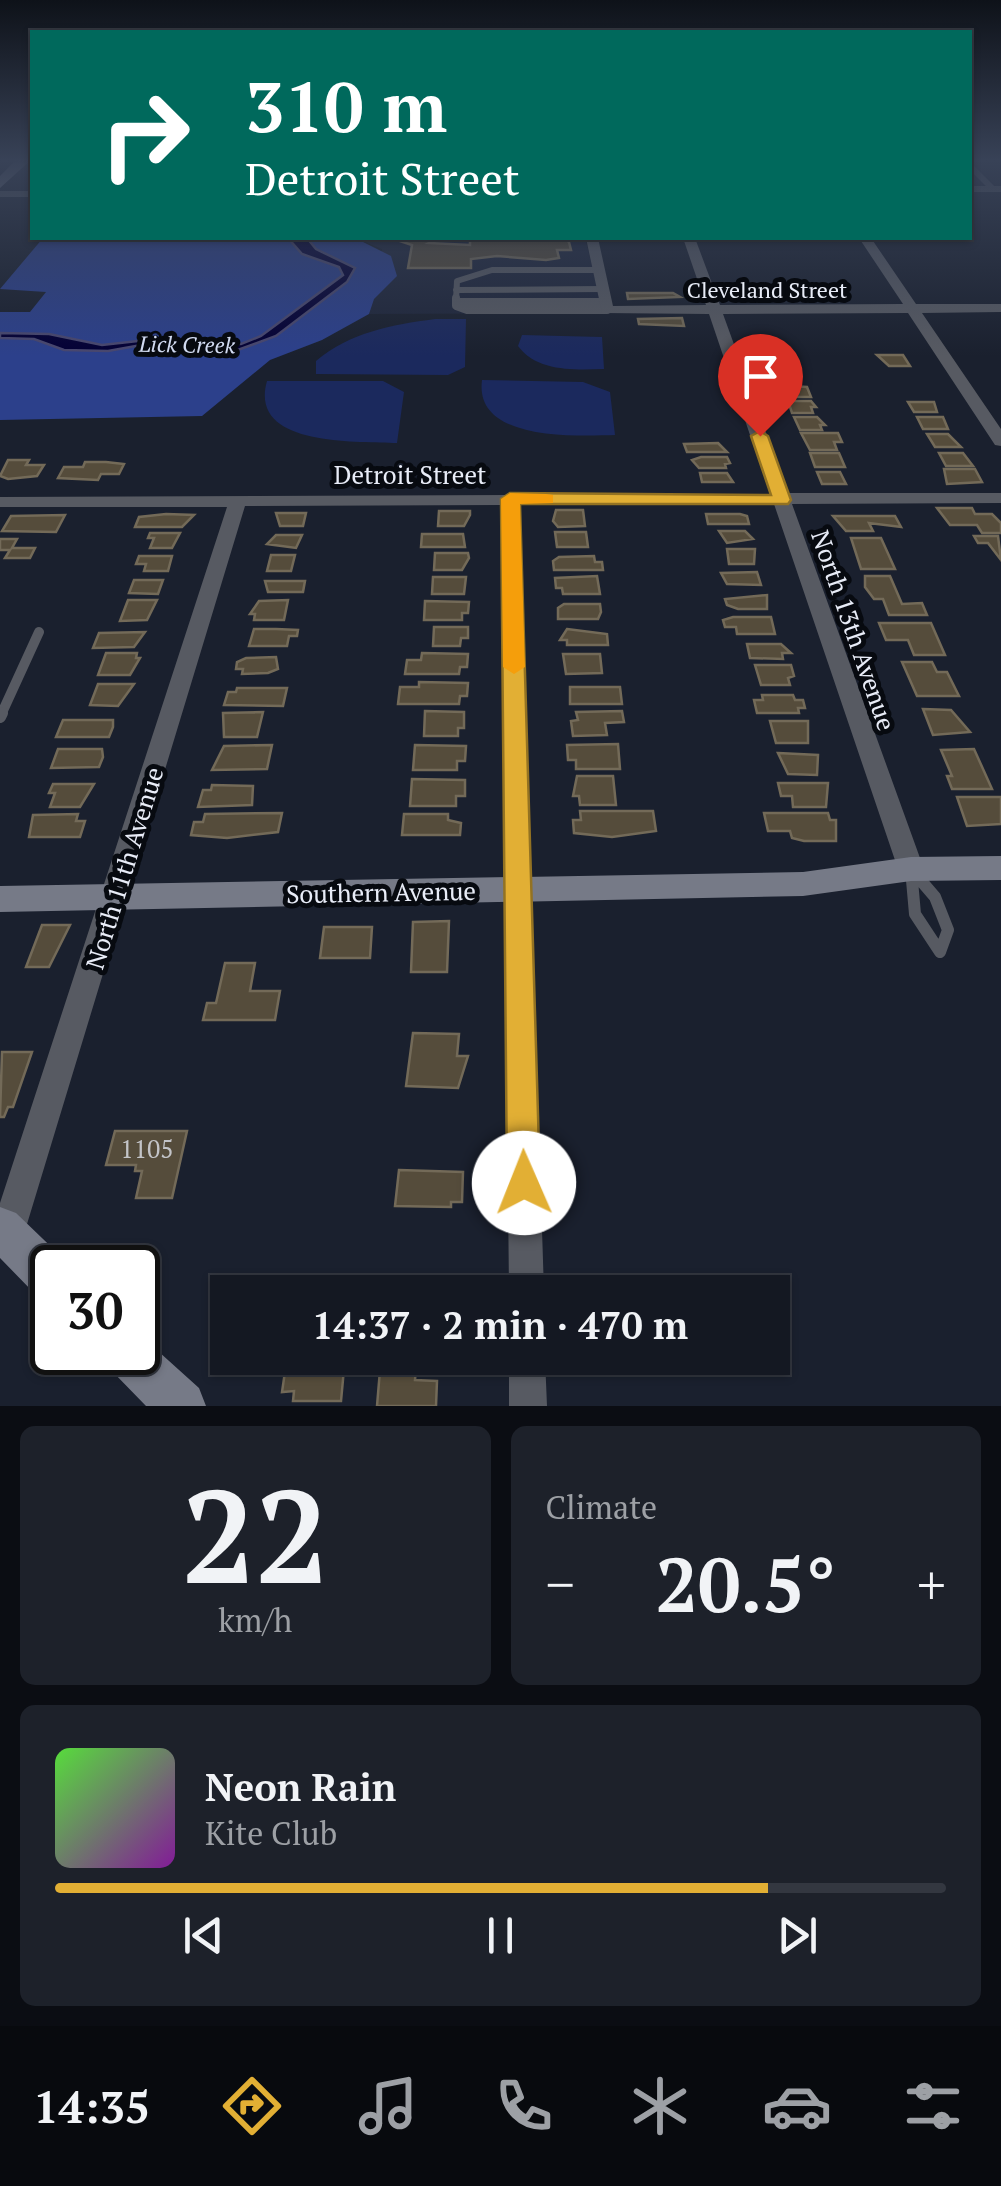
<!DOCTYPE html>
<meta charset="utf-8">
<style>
:root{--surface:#141822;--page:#1d212a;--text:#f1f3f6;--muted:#9da0a5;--line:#333740;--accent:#e2af34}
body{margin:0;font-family:"PT Serif",serif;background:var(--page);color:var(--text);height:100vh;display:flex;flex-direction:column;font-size:38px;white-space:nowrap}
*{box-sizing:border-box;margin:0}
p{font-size:32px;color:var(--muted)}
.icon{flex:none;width:55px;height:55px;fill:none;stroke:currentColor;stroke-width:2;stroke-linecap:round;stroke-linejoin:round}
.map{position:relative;height:1406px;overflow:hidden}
.side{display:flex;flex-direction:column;gap:20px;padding:20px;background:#0b0d13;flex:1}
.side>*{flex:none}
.hud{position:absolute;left:30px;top:30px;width:942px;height:210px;border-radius:0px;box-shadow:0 2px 8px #0004,0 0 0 2px var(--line);background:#00695c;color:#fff;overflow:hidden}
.speed{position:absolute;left:30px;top:1245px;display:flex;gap:20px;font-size:50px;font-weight:700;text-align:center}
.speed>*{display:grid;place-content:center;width:130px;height:130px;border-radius:50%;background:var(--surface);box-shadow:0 2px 8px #0004,0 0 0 2px var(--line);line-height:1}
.speed .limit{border:5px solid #111;border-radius:15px;background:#fff;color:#111}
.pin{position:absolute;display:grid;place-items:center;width:85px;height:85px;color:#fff;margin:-102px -42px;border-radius:50% 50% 50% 0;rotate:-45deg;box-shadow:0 0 10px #0007}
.pin .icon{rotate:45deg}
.me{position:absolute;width:110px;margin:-55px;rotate:359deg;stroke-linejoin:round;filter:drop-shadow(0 0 8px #0008)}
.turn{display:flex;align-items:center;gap:35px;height:210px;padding:0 50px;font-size:45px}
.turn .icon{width:130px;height:130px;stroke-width:2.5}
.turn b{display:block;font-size:70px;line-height:85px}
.big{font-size:75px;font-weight:700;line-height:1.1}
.side .card{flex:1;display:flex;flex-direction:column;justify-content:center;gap:15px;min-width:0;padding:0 35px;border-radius:15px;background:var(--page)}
.side .dial{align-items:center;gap:0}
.dial b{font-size:130px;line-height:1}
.song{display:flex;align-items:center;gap:30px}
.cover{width:120px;height:120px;border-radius:15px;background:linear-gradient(135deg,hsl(110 70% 55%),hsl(290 70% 35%))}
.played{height:10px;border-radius:5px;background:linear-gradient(90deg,var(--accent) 80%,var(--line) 80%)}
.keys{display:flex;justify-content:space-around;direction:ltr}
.heat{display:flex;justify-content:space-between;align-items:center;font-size:55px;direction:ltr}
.side .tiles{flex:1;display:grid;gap:20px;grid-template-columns:1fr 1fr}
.card:last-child{grid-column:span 2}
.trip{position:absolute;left:210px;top:1275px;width:580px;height:100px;border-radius:0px;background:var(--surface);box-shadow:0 2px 8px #0004,0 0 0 2px var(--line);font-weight:700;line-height:100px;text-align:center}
.tabs{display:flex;height:160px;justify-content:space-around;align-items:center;background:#080a0e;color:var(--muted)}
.tabs .icon{width:70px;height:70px}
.tabs .on{color:var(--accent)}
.tabs b{font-size:45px;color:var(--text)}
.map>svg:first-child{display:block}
.built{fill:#1f263a}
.green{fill:#1b295d}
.forest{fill:#2c408b}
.water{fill:#030035;stroke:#48476f;stroke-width:2.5}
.building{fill:#554c3b;stroke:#736a58;stroke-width:2.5}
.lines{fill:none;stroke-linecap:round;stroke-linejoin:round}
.lane-far3{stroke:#575a62;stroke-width:6}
.lane-far2{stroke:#575a62;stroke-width:8}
.lane-far1{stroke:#575a62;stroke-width:10}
.lane{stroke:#575a62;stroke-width:12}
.street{fill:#575a62;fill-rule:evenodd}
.secondary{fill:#767a87;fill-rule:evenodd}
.route{fill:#e2af34;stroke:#937222;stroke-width:2.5}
.slow{fill:#f59e0b}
.labels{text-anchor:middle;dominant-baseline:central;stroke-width:10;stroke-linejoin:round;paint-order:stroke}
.far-street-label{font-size:22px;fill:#e8ecf7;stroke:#070a10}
.far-water-label{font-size:22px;font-style:italic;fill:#d1daf0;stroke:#070a10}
.street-label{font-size:25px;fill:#e8ecf7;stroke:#070a10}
.near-number-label{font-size:25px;fill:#c3c4c8}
</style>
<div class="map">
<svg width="1001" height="1406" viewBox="0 0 1001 1406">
<rect width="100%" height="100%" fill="#1a202e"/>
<path class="built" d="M355,238H585L604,313L369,314L382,249Z"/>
<path class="green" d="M435,319H466L465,367L448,375L316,374V361C351,332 391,325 435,319Z
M522,335L602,337L604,369C575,370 537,372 518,346Z
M482,380L583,382L610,392L615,435C574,436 474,441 482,380Z
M267,381H383L404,392L397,443C356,441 248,447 267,381Z"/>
<path class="forest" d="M43,238H355L391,256L397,276L374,299L369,314L322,340L270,360L202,416L0,420V312H30L46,292L0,289Z"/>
<path class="water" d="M288,238H307L316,249L355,268L347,282L276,336L235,351L158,342L108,351L64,350L34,339L0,338V333L49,334L102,345L156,339L241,344L261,336L343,275L339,267L302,254Z"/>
<path class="building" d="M391,238H439L429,243L470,245V238H562L569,242L571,250H557L559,258L546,260L497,256L471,259V268H408L412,245Z
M627,293H673L680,297L628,299Z
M682,318L684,326L639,324L638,319Z
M877,355H903L910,366H889Z
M790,386L807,387L811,397H785L782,387Z
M788,401H811L816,407H811L813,413H792Z
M908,402H934L937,412H914Z
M794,417H817L825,425H820L822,430H800Z
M917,417H943L948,429H923Z
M801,433H838L842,442H834L837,450H810Z
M927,434H948L961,447H935Z
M718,443L727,452H687L684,444Z
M810,453H839L845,467H815Z
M939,453H963L973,466H946Z
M701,457H727L730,463L725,464L726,468H699L692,460Z
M8,460H29L26,465H44L37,476L8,479L0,476Z
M85,462H106L124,464L119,474H101L98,480L58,478L64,467H83Z
M944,469H975L982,482L947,484Z
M817,472H840L846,484H822Z
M700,473H727L733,482H702Z
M937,508H972L975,514H992L1001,523V533H982L977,525H950Z
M556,510H583L585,526L558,527L553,521Z
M439,511H470V515L464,526H438Z
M276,513H306L303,526H280Z
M166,514L194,515L182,527H135L139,517Z
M706,514H740L747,516L749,524H708Z
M65,515L56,532L2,531L11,516Z
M833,516H895L901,527L869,523L873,531H846Z
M719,531H745L753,539L727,543Z
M555,532H586L588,547H557Z
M150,533H180L172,548H150L154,538H148Z
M422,534H463L465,547H421Z
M276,535H302L296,548L267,544Z
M974,536H998L1001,560L988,543H978Z
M851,538H881L895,569H861Z
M0,539H17L12,548H35L30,558H5L10,550H0Z
M727,549H755L754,564H729Z
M435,553H468L469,558L462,570H434Z
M271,555H295L291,571H267Z
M139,556H172L168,571H144L146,564H136Z
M594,556L595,562H602L603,570H554L553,561L559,557Z
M757,572L761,585L727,584L721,573Z
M597,576L600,594H563L562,588H556L555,578Z
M865,576H890L902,604L922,603L927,615H889L883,599H874L865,587Z
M433,577H466L464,594H432Z
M134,580H163L158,594L129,593Z
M265,581H305L303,592H268Z
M767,595V609H738L727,605L725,599Z
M128,600H157L147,620L120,621Z
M288,600L284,620H254L255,614H250L259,601Z
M425,601L469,602L468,613H462V620H424Z
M564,604H600L601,612L598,619H558V608Z
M733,617H771L775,634H737L736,627H725L723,620Z
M879,623H931L945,655H914L908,640H886Z
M434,627H468V638H461L460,646H433Z
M254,629H276L298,630L297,636H289L287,646H249Z
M567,629L607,634L608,645H567V640H560Z
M145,632L134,647L93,648L99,633Z
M747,644H781L791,653H782L783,659L750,658Z
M106,653H137L136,658H140L130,675H98Z
M422,653L468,654L467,667H460L459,674H405L407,660H421Z
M563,654H600L602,673L566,674Z
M276,657L278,669L268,673L242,674L243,669H236L237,662L246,658Z
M902,662H932L937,672H947L959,696H917Z
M755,665H791L794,676L788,678L790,685H761Z
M419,682L468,683L467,696H460L459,704H398L400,687H419Z
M98,684H134L118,706L90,705Z
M570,687H620L622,704H570Z
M237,688H287L283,706L224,705L228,692H236Z
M762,695H793L795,700H803L805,708H798L799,713H757L754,700H763Z
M923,709L951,710L970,732L933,735Z
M425,711L464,712V728H458V736H424Z
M622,711L624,722L605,723L607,735L573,736L571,721L578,720L576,712Z
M263,712L257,737H224L223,713Z
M63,720H113V727L109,737H56Z
M770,721H808V743H776Z
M618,744L620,769H576V760H568L567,745Z
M272,745L267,769L212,770L224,746Z
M415,745L466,746L465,761H457V770H413Z
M58,749H102L103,757L99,767L51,768Z
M974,749L992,789H952L947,776H952L941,750Z
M778,753L818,755L817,775L788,774Z
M577,776H613L616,805H580L579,796H573Z
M412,779L465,780V796H456V806H410Z
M778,783H828L826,807H793L792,796H781Z
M53,784H94L80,807H50L55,793H49Z
M212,785L253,786L252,805L198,807L203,790H211Z
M957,797H1001V824L967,826Z
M580,811H653L656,831L612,837L574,833L573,820H581Z
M282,813L278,832L227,838L191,835L194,822H203L205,814Z
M764,813H828L830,820H836V841H804L792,838L790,831H768Z
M78,814L76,821H85L80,837H29L33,815Z
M404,814H448V820L461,823L460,835H402Z
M449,921L447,972H411L413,922Z
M42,925H70L49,967H26Z
M324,927H372L370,958H320Z
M225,963H255L250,991H280L275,1020H203L207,1003H216Z
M413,1033L459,1034L457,1056H468L458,1088L406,1086Z
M2,1052H32L13,1107H8L4,1117H0Z
M115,1131H187L172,1198H136L142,1171H135L136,1165H106Z
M399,1170L463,1172L462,1202H451V1207L395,1206Z
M287,1358H345L341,1401H293L294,1391L282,1392Z
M367,1358H417L415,1380L437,1381L436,1406H377L381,1358Z"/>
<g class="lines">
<path class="lane-far3" d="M970,166L993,189
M456,290L602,289
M456,300L457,281L492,270H598"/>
<path class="lane-far2" d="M456,298V306L467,310H607
M456,302H605"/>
<path class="lane-far1" d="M1,715L39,632"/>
<path class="lane" d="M0,717L2,713
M911,869L935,897L948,930L940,952L915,914Z"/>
<path class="street" d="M970,186H1001V192H970Z
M0,191H32V197H0Z
M586,238H598L613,306L706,305L683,238H695L720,305L903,304L859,238H871L916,304H1001V312L922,313L1001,429V446L995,445L908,313L723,314L788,493H1001V503L792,504L924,869L920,875H902L898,869L774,504L519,505L544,1292H509L501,505L245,506L24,1234L19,1245L7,1249L0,1247V1203L227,507H0V497L770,494L709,314L602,313Z
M509,1358H545L547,1406H509Z"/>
<path class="secondary" d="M17,159H32L0,188V176Z
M1001,856V880L911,881L803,896L0,912V886L803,872L911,857Z
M0,1207L16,1213L69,1264L70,1268H52V1300L35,1294L0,1258Z
M138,1333L199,1388L206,1406H146L110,1369L103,1352H138Z"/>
</g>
<linearGradient id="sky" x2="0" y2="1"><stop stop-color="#0e1219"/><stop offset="0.45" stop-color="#384257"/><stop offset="1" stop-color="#384257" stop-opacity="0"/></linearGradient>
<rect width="1001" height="356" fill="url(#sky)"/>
<path class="route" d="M760,431L768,436L791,500L788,504H520L540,1183L535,1193L524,1197L512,1193L507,1183L501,499L510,493L771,495L751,436Z"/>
<path class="slow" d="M546,494L553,495V503L520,504L525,667L514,674L503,667L501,499L510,493Z"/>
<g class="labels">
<g class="far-street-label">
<text x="767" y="289">Cleveland Street</text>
</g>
<g class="far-water-label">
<text transform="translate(187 344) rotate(1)">Lick Creek</text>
</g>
<g class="street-label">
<text x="410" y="474">Detroit Street</text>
<text transform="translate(854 630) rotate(71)">North 13th Avenue</text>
<text transform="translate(124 868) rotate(-73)">North 11th Avenue</text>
<text transform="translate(381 892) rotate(-1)">Southern Avenue</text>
</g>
<g class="near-number-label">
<text x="147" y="1148">1105</text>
</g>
</g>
</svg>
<div class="speed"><div class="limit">30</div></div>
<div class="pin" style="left:760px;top:436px;background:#d93025"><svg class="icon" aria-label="arrive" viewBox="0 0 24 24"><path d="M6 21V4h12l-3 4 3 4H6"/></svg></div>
<svg class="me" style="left:524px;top:1183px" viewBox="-20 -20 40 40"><circle r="19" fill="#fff"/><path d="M0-13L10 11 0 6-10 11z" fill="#e2af34"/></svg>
<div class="trip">14:37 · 2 min · 470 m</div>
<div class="hud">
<div class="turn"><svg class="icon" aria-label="right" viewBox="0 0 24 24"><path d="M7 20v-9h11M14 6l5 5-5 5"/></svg><div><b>310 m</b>Detroit Street</div></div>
</div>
</div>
<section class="side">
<div class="tiles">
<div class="card dial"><b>22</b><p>km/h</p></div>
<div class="card"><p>Climate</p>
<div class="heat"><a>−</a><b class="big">20.5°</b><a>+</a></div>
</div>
<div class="card">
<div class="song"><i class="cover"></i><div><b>Neon Rain</b><p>Kite Club</p></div></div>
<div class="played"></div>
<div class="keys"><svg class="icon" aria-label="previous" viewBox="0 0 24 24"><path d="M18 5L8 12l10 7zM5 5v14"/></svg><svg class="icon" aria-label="pause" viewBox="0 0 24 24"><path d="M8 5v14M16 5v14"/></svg><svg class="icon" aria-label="next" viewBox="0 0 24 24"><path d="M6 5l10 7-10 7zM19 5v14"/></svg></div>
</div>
</div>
</section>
<nav class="tabs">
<b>14:35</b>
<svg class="icon on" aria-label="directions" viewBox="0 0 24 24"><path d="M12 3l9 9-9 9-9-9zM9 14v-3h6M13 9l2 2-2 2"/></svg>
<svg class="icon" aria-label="music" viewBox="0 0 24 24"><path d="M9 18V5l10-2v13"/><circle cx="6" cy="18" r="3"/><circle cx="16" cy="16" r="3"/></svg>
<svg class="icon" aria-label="phone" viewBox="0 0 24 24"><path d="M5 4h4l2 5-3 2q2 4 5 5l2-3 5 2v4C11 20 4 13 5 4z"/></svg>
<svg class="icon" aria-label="climate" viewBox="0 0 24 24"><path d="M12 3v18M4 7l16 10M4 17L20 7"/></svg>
<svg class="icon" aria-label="car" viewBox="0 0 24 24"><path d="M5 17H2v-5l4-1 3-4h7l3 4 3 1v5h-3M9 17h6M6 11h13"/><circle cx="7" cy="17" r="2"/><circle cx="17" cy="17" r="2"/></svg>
<svg class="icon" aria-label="filters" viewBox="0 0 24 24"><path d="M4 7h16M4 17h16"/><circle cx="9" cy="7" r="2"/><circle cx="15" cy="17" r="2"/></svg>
</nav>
